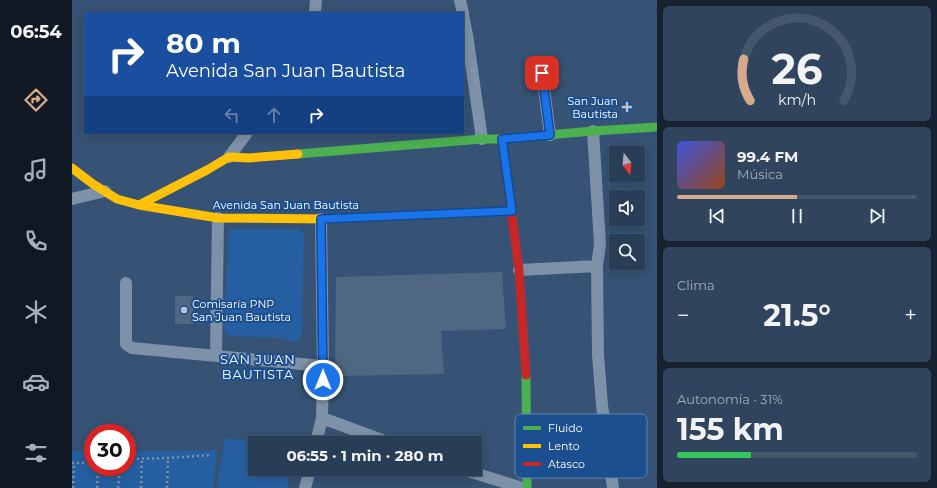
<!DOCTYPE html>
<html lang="es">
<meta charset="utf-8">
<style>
:root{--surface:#283e57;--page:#30455d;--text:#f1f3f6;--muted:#a5aeba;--line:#44576d;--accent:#d6ab8b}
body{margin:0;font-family:Montserrat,sans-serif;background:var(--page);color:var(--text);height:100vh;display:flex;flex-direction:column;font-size:15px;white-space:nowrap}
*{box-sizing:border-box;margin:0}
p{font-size:13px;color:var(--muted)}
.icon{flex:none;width:22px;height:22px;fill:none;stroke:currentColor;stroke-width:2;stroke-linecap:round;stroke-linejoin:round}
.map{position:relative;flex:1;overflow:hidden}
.side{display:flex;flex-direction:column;gap:6px;padding:6px;background:#162230;width:280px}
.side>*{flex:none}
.guide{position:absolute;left:12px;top:12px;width:380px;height:122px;border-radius:0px;box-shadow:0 2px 10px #0003,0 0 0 1px var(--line);background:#1a4fa0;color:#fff;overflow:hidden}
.needle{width:26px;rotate:164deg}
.tools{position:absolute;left:537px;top:146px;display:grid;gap:8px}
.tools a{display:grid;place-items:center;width:36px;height:36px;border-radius:0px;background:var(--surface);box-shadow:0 2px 10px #0003,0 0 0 1px var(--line);font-size:20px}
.speed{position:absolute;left:12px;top:424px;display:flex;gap:8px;font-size:20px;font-weight:700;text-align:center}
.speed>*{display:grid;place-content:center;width:52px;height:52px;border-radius:50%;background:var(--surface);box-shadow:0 2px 10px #0003,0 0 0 1px var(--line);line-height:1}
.speed .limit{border:6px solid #d22;background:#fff;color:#111}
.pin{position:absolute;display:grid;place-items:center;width:34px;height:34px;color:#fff;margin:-17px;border-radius:8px;box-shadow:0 2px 6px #0006}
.me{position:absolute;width:44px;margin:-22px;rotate:0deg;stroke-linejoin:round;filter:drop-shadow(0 0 3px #0008)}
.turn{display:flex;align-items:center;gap:14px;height:84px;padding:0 16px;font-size:18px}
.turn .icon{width:52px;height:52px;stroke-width:2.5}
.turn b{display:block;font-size:28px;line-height:34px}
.lanes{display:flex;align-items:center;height:38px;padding:0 16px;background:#0003;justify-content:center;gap:20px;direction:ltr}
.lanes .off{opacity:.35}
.big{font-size:30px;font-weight:700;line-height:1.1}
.side .tile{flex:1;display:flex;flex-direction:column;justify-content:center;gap:6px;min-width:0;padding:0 14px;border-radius:6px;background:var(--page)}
.side .dial{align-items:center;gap:0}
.dial svg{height:104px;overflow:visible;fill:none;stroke:var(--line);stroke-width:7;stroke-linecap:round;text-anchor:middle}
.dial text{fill:var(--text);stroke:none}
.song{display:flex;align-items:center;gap:12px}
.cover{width:48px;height:48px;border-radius:6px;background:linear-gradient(135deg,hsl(230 70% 55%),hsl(20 70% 35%))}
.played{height:4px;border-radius:2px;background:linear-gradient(90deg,var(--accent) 50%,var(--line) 50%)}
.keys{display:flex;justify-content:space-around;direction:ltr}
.heat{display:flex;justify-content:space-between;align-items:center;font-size:22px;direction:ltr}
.charge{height:6px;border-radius:3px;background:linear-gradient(90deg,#34c759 31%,var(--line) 0)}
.trip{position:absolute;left:176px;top:436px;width:234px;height:40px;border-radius:0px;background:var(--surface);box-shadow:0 2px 10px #0003,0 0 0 1px var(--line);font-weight:700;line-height:40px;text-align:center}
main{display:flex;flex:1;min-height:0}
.tabs{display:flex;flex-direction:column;width:72px;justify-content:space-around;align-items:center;background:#101923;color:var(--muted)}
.tabs .icon{width:28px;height:28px}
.tabs .current{color:var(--accent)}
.tabs b{font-size:18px;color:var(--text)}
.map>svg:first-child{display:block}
.green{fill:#265fa1}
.building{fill:#506783}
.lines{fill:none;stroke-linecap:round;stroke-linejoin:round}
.path{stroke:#7d92a8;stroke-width:2.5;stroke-dasharray:2 3;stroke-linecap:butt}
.street{stroke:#7d92a8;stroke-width:12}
.fast{stroke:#4caf50;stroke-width:9}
.slow{stroke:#ffc107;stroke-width:9}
.jam{stroke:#c62828;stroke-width:9}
.route-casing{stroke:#114b97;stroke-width:10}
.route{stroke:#1a73e8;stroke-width:7}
.poi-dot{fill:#b9c2ce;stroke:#1b4f8f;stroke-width:1.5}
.labels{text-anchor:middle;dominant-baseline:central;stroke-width:4;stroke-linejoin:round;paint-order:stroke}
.poi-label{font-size:11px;fill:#fff;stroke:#1b4f8f;text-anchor:end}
.street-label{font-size:11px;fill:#fff;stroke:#1b4f8f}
.quarter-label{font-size:13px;letter-spacing:1px;fill:#fff;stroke:#1b4f8f}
.key{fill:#1b4f8f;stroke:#5f84b1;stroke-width:1}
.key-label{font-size:11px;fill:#fff}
</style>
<main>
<nav class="tabs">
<b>06:54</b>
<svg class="icon current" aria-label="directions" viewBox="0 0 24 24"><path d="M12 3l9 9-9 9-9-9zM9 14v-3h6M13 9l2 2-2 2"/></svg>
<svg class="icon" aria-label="music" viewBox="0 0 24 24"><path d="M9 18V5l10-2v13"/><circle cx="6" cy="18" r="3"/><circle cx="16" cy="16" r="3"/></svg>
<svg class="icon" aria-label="phone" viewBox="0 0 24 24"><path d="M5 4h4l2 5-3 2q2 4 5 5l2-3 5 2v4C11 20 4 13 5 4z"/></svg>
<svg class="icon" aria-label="climate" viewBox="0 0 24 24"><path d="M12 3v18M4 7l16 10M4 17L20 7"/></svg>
<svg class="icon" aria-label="car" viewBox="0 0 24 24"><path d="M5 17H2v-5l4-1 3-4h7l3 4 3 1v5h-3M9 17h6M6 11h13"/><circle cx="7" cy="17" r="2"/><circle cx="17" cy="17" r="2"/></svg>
<svg class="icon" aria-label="filters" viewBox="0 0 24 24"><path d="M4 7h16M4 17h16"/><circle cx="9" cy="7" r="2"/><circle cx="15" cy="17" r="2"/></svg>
</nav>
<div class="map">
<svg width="585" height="488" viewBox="0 0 585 488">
<rect width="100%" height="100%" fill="#365274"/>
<path class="green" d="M157,229H227L232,234L230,332C228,342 220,345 212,338L157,336L152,329Z
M153,438L198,443H183V469H217L215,488H145Z
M145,450L141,488H0V451H21V467H55V451Z"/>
<path class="building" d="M430,272L434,329L369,331L372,374L263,376L264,277Z
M103,296H121V324H103Z"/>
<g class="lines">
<path class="path" d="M55,459L96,458L139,455
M0,463H21
M1,488L2,463
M25,488L26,467
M46,488L48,467
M69,488L70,458
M95,488L96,458"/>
<path class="street" d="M388,0L391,13
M243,13L244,0
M391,15L395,35L410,139
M470,73L478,135
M521,131L528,244L525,266L526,355L530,405L541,488
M157,157L175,133
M0,199L33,191
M447,270L525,266
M54,283V344L60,348L251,366
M144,356L146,218
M250,418L318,443
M244,443L250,418L251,366L249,219
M390,469L450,488
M233,488L238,469"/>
<path class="fast" d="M226,154L410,139H430L521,131L585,127
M454,375L455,488"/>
<path class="slow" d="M0,168L21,184L45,199L67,205L146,218L256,219
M67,205L135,170L157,157L177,158L226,154"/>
<path class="jam" d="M430,139L447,270L454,375
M256,219L440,211"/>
</g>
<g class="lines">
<g class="route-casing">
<path id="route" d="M251,380L249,219L440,211L430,139L478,135L470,73"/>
</g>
<use href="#route" class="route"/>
</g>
<g class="poi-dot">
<path d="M553 101h4v4h4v4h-4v4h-4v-4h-4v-4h4z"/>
<circle cx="112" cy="310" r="4"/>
</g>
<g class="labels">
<g class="poi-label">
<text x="546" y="101">San Juan<tspan x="546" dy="13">Bautista</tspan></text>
<text x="120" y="304" text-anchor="start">Comisaría PNP<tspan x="120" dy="13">San Juan Bautista</tspan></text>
</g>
<g class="street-label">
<text x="214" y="205">Avenida San Juan Bautista</text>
</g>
<g class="quarter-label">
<text x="186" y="359">SAN JUAN<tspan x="186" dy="15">BAUTISTA</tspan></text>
</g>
</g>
<rect x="443" y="414" width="132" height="64" rx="6" class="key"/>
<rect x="451" y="426" width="18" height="4" fill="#4caf50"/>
<rect x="451" y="444" width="18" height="4" fill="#ffc107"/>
<rect x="451" y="462" width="18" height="4" fill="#c62828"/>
<g class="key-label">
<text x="476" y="432">Fluido</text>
<text x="476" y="450">Lento</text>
<text x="476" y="468">Atasco</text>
</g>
</svg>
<div class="tools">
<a><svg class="needle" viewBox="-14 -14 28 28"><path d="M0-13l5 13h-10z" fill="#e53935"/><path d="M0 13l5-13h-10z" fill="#a5aeba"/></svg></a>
<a><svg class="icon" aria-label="sound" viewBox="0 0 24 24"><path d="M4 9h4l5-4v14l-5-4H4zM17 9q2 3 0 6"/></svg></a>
<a><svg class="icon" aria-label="search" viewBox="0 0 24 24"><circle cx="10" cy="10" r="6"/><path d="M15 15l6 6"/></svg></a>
</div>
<div class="speed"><div class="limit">30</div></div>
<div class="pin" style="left:470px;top:73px;background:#d93025"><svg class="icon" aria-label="arrive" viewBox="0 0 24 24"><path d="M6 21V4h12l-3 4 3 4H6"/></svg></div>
<svg class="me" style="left:251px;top:380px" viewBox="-20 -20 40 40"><circle r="17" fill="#1a73e8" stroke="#fff" stroke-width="3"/><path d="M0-11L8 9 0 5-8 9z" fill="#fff"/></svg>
<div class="trip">06:55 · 1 min · 280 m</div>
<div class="guide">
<div class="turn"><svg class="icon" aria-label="right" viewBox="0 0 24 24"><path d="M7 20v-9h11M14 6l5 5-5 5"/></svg><div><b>80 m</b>Avenida San Juan Bautista</div></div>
<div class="lanes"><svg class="icon off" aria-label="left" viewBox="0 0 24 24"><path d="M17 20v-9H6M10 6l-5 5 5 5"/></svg><svg class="icon off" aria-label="ahead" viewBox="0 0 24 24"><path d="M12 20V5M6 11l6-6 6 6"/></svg><svg class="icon" aria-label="right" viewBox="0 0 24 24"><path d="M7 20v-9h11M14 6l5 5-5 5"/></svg></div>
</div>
</div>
<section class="side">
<div class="tile dial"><svg viewBox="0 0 100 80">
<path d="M14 69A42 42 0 1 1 86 69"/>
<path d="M14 69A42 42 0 0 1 9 37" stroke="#d6ab8b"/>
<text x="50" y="56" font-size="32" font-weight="700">26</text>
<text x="50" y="72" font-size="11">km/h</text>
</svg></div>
<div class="tile">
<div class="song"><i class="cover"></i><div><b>99.4 FM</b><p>Música</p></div></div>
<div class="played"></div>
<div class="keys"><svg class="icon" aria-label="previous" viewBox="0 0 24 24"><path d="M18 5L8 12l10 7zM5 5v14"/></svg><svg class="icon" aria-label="pause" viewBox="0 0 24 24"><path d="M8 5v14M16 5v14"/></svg><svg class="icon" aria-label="next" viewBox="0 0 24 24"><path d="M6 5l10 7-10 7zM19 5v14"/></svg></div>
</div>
<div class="tile"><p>Clima</p>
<div class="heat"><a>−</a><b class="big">21.5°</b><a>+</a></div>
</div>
<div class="tile"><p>Autonomía · 31%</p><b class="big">155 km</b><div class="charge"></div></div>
</section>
</main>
